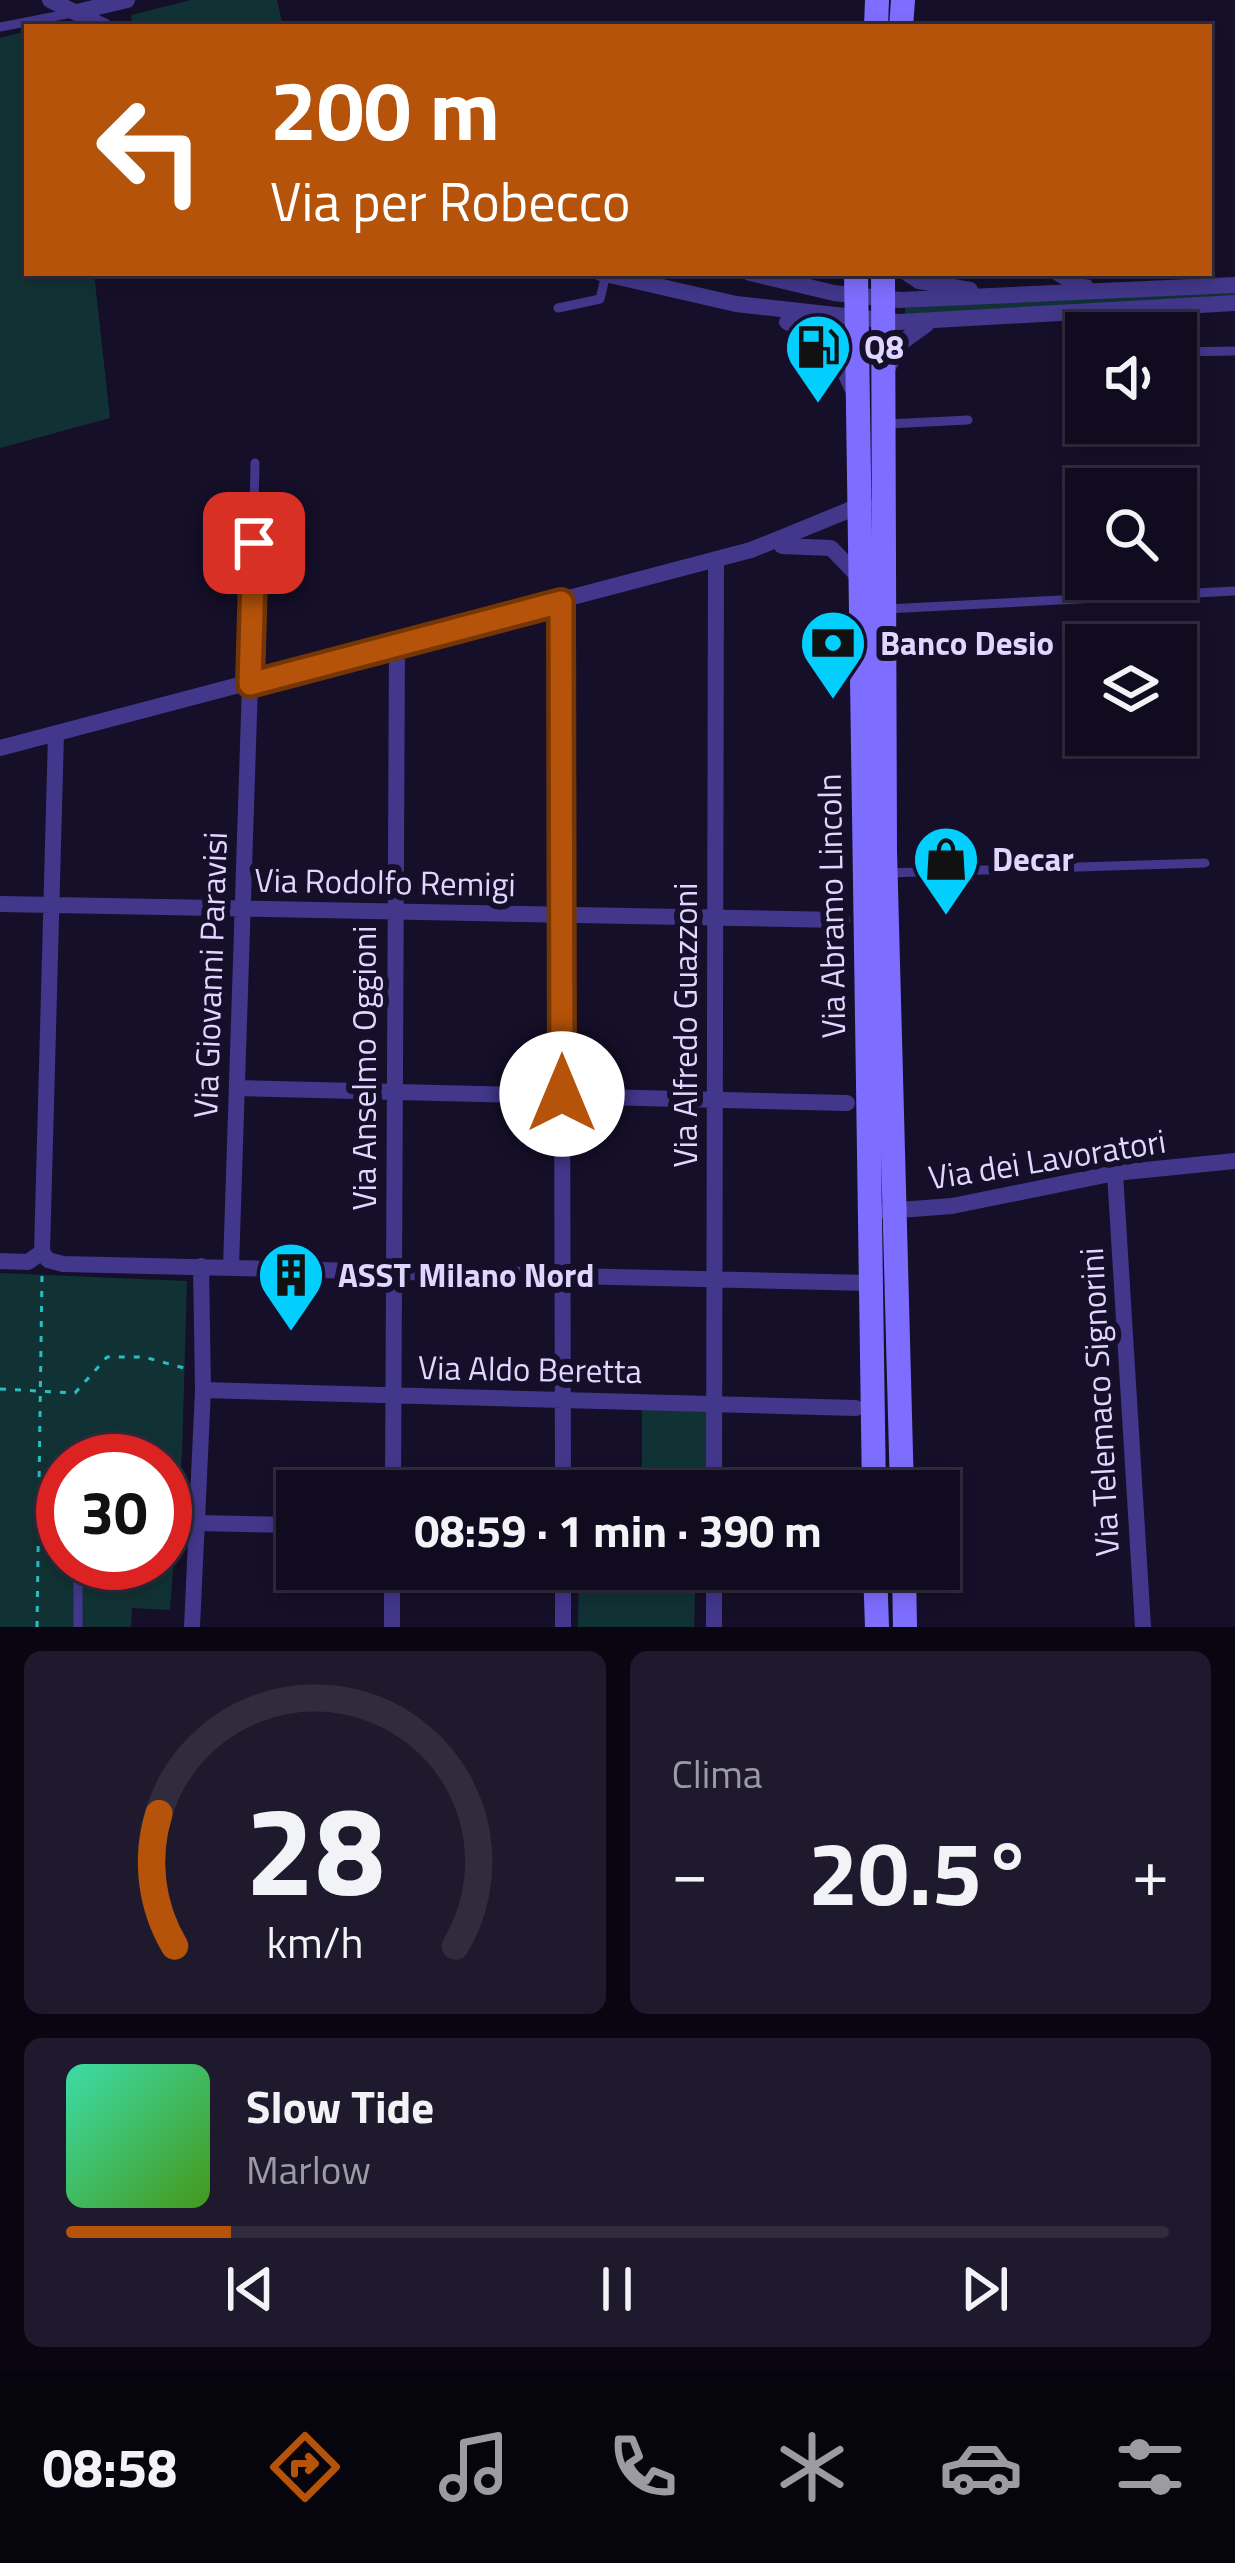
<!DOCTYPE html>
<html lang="it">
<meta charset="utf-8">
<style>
:root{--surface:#100b1f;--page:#1e192c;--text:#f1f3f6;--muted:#9c9ba4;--line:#302b3d;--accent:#b45309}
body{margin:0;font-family:"Titillium Web",sans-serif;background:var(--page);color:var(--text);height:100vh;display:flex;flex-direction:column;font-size:45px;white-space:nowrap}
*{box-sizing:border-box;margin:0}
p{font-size:39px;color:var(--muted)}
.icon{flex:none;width:66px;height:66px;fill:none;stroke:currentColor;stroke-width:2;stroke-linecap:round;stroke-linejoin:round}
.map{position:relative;height:1627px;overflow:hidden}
.side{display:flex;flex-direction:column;gap:24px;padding:24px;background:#090611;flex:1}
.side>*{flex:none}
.banner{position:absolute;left:24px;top:24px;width:1188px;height:252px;border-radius:0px;box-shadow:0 6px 18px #0003,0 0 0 3px var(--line);background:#b45309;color:#fff;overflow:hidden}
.buttons{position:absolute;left:1065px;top:312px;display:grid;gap:24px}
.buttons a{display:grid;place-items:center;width:132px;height:132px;border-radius:0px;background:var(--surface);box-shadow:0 6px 18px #0003,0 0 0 3px var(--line);font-size:60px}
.speed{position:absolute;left:36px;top:1434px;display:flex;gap:24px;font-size:60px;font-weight:700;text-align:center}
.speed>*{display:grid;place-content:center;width:156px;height:156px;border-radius:50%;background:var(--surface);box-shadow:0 6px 18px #0003,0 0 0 3px var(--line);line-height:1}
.speed .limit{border:18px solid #d22;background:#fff;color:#111}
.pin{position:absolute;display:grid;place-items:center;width:102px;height:102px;color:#fff;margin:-51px;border-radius:24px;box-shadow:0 6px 18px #0006}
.me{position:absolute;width:132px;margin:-66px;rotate:0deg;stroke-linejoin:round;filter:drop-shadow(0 0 9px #0008)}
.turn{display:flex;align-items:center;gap:42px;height:252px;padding:0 48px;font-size:54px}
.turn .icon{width:156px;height:156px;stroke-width:2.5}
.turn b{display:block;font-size:84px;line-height:102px}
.big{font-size:90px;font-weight:700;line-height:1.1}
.side .card{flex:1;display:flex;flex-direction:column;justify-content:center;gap:18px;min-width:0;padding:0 42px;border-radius:18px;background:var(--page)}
.side .dial{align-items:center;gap:0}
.dial svg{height:312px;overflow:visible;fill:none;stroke:var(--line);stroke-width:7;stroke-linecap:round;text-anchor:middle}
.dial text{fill:var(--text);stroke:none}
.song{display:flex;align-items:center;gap:36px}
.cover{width:144px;height:144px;border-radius:18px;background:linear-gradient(135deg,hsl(160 70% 55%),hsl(100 70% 35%))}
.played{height:12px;border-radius:6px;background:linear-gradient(90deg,var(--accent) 15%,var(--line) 15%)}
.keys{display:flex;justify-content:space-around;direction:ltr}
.heat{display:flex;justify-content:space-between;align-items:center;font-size:66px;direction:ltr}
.side .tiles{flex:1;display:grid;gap:24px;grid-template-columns:1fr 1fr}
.card:last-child{grid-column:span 2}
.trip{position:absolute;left:276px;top:1470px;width:684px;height:120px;border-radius:0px;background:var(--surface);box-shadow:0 6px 18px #0003,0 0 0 3px var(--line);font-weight:700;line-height:120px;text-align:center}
.tab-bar{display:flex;height:192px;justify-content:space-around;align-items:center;background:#06040c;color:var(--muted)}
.tab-bar .icon{width:84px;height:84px}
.tab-bar .on{color:var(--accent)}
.tab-bar b{font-size:54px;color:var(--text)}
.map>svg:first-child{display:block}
.green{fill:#113234;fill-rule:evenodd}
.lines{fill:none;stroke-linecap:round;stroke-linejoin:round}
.path{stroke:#28bdc1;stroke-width:3;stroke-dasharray:6 9;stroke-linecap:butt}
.lane{stroke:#42378b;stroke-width:9}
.street{stroke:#42378b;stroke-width:16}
.secondary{stroke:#7e6eff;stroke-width:24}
.route-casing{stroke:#753606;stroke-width:30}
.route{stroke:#b45309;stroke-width:21}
.labels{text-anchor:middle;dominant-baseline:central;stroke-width:12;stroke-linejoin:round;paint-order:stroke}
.poi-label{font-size:33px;font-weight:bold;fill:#dfd7ff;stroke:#150f29;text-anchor:start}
.street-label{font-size:33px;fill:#dfd7ff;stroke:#150f29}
</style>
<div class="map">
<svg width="1235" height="1627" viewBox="0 0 1235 1627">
<rect width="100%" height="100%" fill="#150f29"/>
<path class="green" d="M191,0H277L283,27H132L131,15Z
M27,31V273H94L110,418L0,448V38Z
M1235,289V296L905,314V308Z
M0,1273L187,1281L182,1454L170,1610L132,1608L131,1627H0ZM63,1461H165V1563H63Z
M642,1405L707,1406V1491H642Z
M579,1569H696L694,1627H578Z"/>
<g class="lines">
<path class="path" d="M0,1389L75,1393L107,1357H144L184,1368
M37,1627L42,1274"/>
<path class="lane" d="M0,27L72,13
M1051,273L1066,282L1088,284
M1153,307L1154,333
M558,308L600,299L606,274
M1176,352L1235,351
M887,424L968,420
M886,609L1235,591
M250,684L255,463
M887,873L1205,863
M78,1627V1582L135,1584"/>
<path class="street" d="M50,0L105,27
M77,12L127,0
M601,273L736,304L899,322L1235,303
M750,273L834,293L900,300L1235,285
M907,273L919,281L970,290
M787,322L831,342L852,388
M886,371L902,342L927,324
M782,546L831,548L858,576
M561,603L563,1491
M0,748L751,550L864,504
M0,904L842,920
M237,1088L847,1103
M1115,1173L1143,1627
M886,1211L952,1206L1115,1173L1235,1161
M42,1252L48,1260L63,1264L869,1283
M42,1252L56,734
M0,1261L28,1262L42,1252
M231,1267L250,684
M203,1390L856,1408
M393,1491L397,644
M714,1491L716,559
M197,1523L297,1525
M192,1627L203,1390L201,1266
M392,1627V1569
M563,1627V1569
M714,1627V1569"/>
<path class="secondary" d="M876,27L877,0
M901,27L903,0
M856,273L874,1491
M883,273L885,850L902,1491
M875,1569L877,1627
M904,1569L905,1627"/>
</g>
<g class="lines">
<g class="route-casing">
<path id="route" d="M254,543L250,684L561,602L562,1094"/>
</g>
<use href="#route" class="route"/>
</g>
<defs>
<g id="fuel-pin" transform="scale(3.45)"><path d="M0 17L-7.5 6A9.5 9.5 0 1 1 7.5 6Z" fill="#03cfff" stroke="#150f29"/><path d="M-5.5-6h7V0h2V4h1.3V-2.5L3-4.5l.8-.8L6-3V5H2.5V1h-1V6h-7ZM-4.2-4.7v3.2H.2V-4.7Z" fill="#111"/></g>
<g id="bank-pin" transform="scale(3.45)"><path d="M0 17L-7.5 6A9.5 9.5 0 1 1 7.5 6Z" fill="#03cfff" stroke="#150f29"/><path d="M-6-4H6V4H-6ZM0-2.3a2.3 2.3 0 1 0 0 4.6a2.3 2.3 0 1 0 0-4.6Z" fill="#111"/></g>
<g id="shop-pin" transform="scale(3.45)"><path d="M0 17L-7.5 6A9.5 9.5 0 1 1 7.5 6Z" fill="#03cfff" stroke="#150f29"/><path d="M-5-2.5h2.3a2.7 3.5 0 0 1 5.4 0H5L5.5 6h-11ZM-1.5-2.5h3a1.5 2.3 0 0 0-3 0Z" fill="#111"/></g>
<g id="building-pin" transform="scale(3.45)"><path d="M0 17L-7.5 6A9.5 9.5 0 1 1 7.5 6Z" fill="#03cfff" stroke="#150f29"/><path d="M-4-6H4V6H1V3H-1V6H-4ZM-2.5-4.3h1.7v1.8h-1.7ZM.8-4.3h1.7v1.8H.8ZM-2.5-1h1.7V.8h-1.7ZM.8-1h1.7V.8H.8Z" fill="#111"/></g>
</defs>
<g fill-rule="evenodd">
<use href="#fuel-pin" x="818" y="347"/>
<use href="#bank-pin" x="833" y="643"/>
<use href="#shop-pin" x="946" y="859"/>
<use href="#building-pin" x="291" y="1275"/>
</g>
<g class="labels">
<g class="poi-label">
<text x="864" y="347">Q8</text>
<text x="880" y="643">Banco Desio</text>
<text x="992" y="859">Decar</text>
<text x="338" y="1275">ASST Milano Nord</text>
</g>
<g class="street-label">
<text transform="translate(385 882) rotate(1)">Via Rodolfo Remigi</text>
<text transform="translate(831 906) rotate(-91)">Via Abramo Lincoln</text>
<text transform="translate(210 975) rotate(-88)">Via Giovanni Paravisi</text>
<text transform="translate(685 1025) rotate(-90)">Via Alfredo Guazzoni</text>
<text transform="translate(364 1068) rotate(-90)">Via Anselmo Oggioni</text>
<text transform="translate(1047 1159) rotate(-9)">Via dei Lavoratori</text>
<text transform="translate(530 1369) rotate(1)">Via Aldo Beretta</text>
<text transform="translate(1099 1402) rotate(-93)">Via Telemaco Signorini</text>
</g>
</g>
</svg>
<div class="buttons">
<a><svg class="icon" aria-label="sound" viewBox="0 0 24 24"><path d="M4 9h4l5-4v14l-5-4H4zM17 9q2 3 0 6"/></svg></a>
<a><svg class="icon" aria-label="search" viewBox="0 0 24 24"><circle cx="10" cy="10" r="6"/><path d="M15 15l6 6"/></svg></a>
<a><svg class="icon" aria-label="layers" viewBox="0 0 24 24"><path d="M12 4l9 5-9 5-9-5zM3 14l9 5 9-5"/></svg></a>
</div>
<div class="speed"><div class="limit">30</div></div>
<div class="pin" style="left:254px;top:543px;background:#d93025"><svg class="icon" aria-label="arrive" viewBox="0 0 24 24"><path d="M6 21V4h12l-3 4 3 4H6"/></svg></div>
<svg class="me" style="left:562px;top:1094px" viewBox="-20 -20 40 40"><circle r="19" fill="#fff"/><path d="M0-13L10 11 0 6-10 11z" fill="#b45309"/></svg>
<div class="trip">08:59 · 1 min · 390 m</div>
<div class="banner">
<div class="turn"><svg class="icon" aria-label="left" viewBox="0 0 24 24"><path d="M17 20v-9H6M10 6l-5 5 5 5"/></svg><div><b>200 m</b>Via per Robecco</div></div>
</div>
</div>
<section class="side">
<div class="tiles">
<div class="card dial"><svg viewBox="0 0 100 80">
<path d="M14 69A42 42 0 1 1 86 69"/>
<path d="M14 69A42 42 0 0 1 10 35" stroke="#b45309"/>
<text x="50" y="56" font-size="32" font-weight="700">28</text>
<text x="50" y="72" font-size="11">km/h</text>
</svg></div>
<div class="card"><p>Clima</p>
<div class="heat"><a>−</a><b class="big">20.5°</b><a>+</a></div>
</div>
<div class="card">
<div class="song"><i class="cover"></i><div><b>Slow Tide</b><p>Marlow</p></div></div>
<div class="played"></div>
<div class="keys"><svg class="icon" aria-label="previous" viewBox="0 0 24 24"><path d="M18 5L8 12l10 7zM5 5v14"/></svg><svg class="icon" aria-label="pause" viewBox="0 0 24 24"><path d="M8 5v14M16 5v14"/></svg><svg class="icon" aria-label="next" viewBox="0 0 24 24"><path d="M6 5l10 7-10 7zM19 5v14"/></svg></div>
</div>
</div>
</section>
<nav class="tab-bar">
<b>08:58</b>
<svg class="icon on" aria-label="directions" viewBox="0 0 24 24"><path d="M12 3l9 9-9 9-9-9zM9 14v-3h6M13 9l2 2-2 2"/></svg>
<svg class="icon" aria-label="music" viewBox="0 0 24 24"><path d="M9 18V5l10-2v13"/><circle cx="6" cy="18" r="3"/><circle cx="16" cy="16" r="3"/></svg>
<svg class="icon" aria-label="phone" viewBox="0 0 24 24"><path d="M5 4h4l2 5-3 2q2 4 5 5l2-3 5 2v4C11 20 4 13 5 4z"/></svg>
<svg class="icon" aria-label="climate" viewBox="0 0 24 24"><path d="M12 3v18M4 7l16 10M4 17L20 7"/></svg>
<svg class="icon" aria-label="car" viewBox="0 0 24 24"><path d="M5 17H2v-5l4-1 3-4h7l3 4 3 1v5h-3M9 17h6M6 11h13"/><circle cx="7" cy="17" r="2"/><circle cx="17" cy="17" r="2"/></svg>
<svg class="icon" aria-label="filters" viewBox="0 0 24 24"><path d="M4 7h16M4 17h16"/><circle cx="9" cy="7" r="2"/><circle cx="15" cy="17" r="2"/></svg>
</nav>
